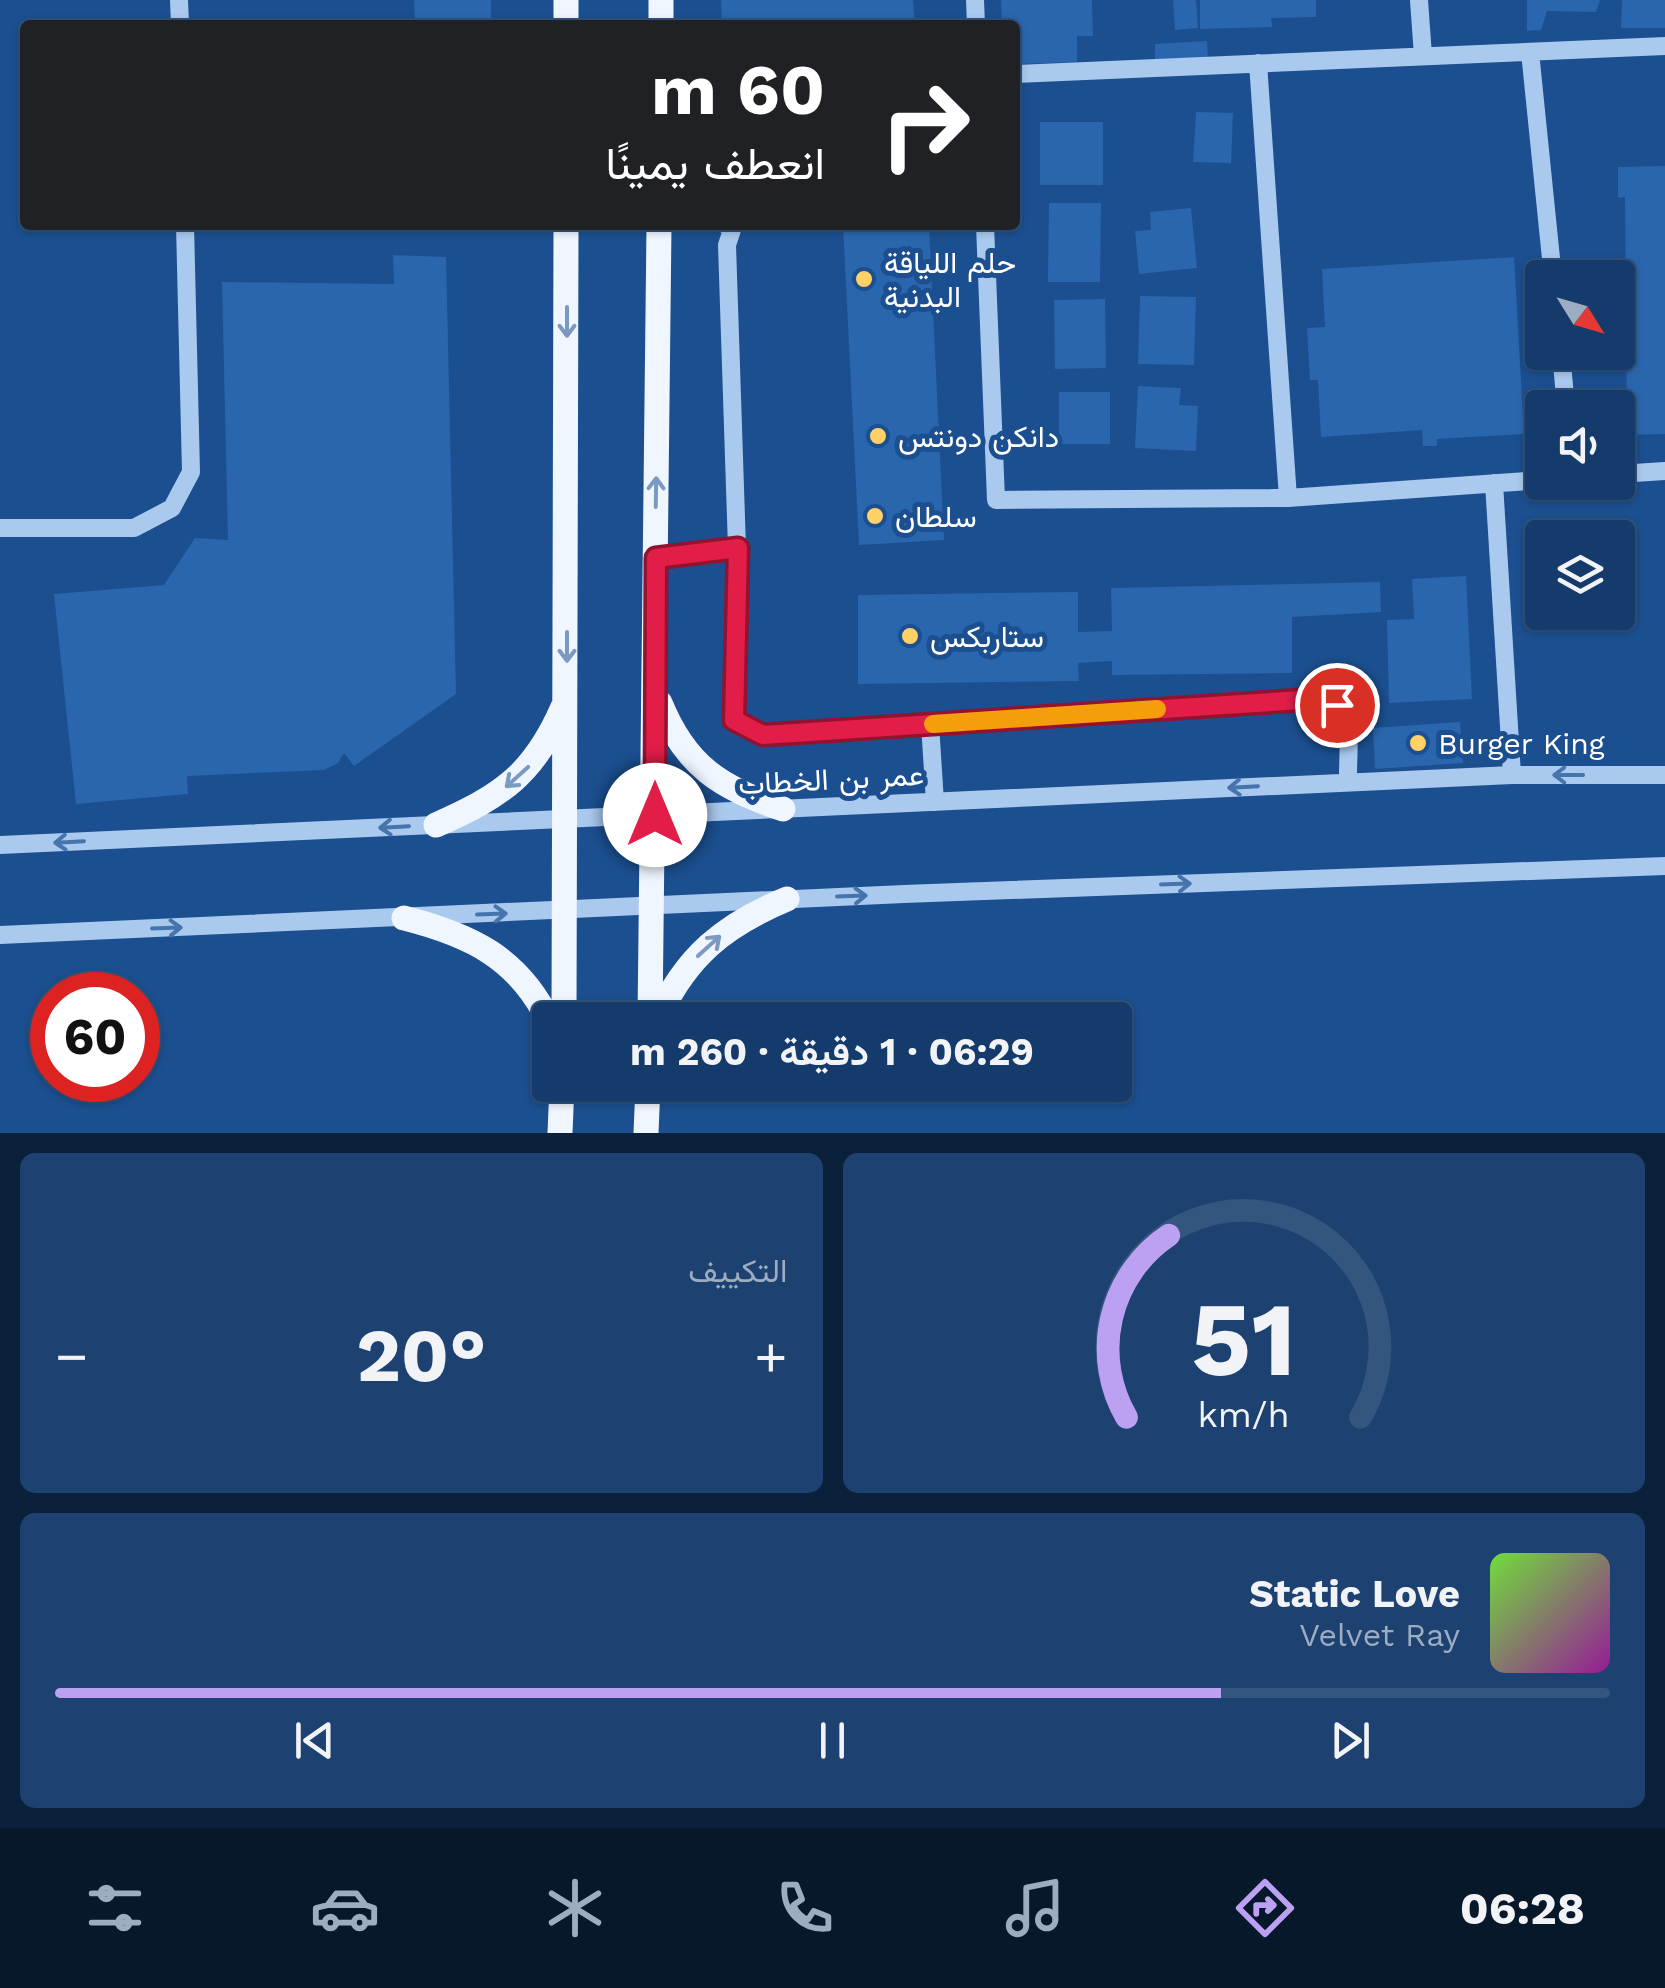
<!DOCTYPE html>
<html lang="ar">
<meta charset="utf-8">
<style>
:root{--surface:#143b6b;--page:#1d4271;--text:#f1f3f6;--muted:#9dadc1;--line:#33557e;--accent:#bca0f2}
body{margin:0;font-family:"Work Sans",Vazirmatn,sans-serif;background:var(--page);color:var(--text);direction:rtl;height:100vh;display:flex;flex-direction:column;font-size:38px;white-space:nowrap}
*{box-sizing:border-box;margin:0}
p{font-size:32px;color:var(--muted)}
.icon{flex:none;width:55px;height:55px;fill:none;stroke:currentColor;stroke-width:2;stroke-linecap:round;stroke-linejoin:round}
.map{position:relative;height:1133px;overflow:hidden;direction:ltr}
.sheet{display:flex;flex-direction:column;gap:20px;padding:20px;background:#0b203b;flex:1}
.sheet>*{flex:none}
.hud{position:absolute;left:20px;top:20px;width:1000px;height:210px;border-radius:10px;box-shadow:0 2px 8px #0004,0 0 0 2px var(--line);direction:rtl;background:#202124;color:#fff;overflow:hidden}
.needle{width:65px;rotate:127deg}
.tools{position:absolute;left:1525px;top:260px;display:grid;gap:20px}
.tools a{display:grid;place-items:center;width:110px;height:110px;border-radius:10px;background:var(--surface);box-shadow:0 2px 8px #0004,0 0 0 2px var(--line);font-size:50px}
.speed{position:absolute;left:30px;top:972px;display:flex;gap:20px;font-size:50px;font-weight:700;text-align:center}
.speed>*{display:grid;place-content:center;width:130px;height:130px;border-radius:50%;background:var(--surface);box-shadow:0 2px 8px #0004,0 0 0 2px var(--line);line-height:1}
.speed .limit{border:15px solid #d22;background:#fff;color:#111}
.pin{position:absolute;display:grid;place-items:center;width:85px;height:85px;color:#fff;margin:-42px;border:5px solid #fff;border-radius:50%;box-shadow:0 2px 10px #0007}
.me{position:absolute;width:110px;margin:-55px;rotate:0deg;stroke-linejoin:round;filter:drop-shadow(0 0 8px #0008)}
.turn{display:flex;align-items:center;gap:35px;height:210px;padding:0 30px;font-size:45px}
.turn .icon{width:130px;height:130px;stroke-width:2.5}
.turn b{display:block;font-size:70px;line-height:85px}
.big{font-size:75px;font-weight:700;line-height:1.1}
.sheet .card{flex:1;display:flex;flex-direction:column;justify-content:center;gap:15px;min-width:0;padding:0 35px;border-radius:15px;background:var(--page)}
.sheet .dial{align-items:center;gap:0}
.dial svg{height:260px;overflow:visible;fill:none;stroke:var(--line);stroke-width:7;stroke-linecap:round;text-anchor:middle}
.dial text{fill:var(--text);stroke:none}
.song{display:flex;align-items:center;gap:30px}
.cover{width:120px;height:120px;border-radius:15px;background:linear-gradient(135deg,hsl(100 70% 55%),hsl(300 70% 35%))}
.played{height:10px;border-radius:5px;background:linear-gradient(90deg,var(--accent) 75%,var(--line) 75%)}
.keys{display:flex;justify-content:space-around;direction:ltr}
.heat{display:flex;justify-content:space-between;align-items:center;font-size:55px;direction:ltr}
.sheet .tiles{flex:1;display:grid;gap:20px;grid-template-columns:1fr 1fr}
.card:last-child{grid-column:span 2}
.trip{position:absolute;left:532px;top:1002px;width:600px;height:100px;border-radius:10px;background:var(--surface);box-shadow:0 2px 8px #0004,0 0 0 2px var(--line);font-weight:700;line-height:100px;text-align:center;direction:rtl}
.menu{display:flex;height:160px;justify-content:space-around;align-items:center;background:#08182b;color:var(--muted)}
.menu .icon{width:70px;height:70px}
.menu .selected{color:var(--accent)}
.menu b{font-size:45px;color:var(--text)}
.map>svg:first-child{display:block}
.building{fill:#2a66ad}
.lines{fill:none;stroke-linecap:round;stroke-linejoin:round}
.minor{stroke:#a9c9ee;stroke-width:18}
.major{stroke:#f0f6ff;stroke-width:25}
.oneway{stroke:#7b9ac1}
.oneway2{stroke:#4674ac}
.route-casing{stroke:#92132f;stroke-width:25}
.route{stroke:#e11d48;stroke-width:18}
.slow{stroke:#f59e0b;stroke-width:18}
.poi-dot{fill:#ffd166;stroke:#1b4f8f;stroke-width:4}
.labels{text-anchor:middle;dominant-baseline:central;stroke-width:10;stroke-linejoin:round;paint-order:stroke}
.poi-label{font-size:30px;fill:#fff;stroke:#1b4f8f;text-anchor:start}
.street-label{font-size:30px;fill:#fff;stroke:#1b4f8f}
</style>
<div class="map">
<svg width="1665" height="1133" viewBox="0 0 1665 1133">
<rect width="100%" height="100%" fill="#1b4f8f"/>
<path class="building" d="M414,0H491V25H415Z
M721,0H913L915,25H722Z
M1001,0H1092L1093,36H1077V62L1015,64V25H1002Z
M1173,0H1196L1198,28L1175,30Z
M1200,0H1316V17L1271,18L1272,27L1200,29Z
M1527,0H1600L1596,12L1547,11L1541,30L1527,31Z
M1622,0H1665V28H1621Z
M1207,41L1208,61L1155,63V44Z
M1196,112L1233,113L1231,163L1193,162Z
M1040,122H1103V185H1040Z
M1665,166V434L1627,435L1625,197L1618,198V167Z
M1049,203H1101L1100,282H1048Z
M1191,208L1197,268L1139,274L1135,231L1151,230L1150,212Z
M843,225H929L944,540L859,545Z
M393,255L446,257L456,694L354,766L344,753L338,763L324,770L187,776L188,794L76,804L54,594L164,585L195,538L228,540L222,282L394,284Z
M1514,257L1524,434L1437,439V446H1423L1422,430L1321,437L1318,380H1310L1307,328L1325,327L1322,269Z
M1140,296L1196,297L1194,365L1138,364Z
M1105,299L1106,368L1055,369L1054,300Z
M1138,386L1181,388L1179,405L1198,406L1196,451L1135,448Z
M1059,392H1110V444H1059Z
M1466,576L1472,699L1389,703L1387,620L1414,619L1412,579Z
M1380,582L1381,612L1292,617V673L1112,675V661L1078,663L1079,681L858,684V595L1078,592V632L1112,631L1111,588Z
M1460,722L1463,763L1375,769L1373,728Z"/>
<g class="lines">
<path class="minor" d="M179,0L180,25
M975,0L976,25
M1419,0L1423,56
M1530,52L1553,278
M1258,63L1288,498
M1015,74L1665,46
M726,225L732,230L727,245L737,548L733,720L763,735L1317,699C1358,712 1347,745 1348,782
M985,225L996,500L1288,498L1542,480
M1561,352L1566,408
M1618,474L1665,471
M1494,483L1512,775
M0,528H134L172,508L191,472L185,225
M656,557L737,548
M930,724L935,802
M0,845L1512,775H1665
M0,935L904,894L1665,866"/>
<path class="major" d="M566,0V25
M661,25V0
M660,703C686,767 720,787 783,809
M436,825C502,796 534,774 563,707
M404,918C471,935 519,958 550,1023
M564,1020L566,225
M650,1020L659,225
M657,1020C685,957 724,925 787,899
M560,1133L562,1085
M646,1133L648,1085"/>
</g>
<defs><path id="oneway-shaft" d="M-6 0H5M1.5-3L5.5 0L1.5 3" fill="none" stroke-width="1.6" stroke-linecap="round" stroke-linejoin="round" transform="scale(2.5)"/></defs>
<g class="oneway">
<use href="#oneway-shaft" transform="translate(567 322) rotate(90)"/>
<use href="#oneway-shaft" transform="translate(656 492) rotate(-89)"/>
<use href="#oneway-shaft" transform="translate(567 647) rotate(90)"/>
<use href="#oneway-shaft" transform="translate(517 777) rotate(138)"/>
<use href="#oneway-shaft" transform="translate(709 946) rotate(-42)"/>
</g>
<g class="oneway2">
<use href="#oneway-shaft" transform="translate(1568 775) rotate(-180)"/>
<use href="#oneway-shaft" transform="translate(1243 787) rotate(177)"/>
<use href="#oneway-shaft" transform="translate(394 827) rotate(177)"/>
<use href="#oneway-shaft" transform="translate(69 842) rotate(177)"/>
<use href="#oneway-shaft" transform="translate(1176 884) rotate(-2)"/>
<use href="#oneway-shaft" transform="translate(852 896) rotate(-2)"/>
<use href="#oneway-shaft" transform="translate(492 914) rotate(-2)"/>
<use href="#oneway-shaft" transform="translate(167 928) rotate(-2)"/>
</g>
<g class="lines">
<g class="route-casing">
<path id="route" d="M655,815L656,558L738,548L734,720L763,735L1317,699L1337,705"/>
</g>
<use href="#route" class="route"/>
<path class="slow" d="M933,724L1157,709"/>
</g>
<g class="poi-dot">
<circle cx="864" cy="279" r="10"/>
<circle cx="878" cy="436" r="10"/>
<circle cx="875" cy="516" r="10"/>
<circle cx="910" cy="636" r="10"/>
<circle cx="1418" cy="743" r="10"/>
</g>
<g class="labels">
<g class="poi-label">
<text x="884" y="262">حلم اللياقة<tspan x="884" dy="34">البدنية</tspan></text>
<text x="898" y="436">دانكن دونتس</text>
<text x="895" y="516">سلطان</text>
<text x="930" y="636">ستاربكس</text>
<text x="1438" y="743">Burger King</text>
</g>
<g class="street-label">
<text transform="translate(831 779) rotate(-3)">عمر بن الخطاب</text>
</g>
</g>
</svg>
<div class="tools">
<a><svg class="needle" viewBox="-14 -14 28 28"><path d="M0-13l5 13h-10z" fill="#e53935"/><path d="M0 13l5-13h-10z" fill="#9dadc1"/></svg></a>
<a><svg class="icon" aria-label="sound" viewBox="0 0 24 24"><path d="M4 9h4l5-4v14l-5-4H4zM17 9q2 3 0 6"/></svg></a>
<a><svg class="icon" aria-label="layers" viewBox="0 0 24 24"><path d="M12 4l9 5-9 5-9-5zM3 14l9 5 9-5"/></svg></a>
</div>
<div class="speed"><div class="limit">60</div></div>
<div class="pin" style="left:1337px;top:705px;background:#d93025"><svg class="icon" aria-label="arrive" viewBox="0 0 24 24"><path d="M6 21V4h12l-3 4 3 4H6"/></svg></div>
<svg class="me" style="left:655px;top:815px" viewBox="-20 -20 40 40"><circle r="19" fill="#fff"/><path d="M0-13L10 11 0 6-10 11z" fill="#e11d48"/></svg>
<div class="trip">06:29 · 1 دقيقة · 260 m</div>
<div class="hud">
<div class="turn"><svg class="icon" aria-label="right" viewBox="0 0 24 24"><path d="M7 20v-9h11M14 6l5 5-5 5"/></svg><div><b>60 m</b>انعطف يمينًا</div></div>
</div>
</div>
<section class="sheet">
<div class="tiles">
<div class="card dial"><svg viewBox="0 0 100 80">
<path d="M14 69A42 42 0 1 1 86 69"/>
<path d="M14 69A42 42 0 0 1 27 13" stroke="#bca0f2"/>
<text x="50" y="56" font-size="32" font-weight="700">51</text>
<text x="50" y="72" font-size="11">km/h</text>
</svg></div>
<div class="card"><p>التكييف</p>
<div class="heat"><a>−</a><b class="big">20°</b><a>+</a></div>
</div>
<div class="card">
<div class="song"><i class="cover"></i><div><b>Static Love</b><p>Velvet Ray</p></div></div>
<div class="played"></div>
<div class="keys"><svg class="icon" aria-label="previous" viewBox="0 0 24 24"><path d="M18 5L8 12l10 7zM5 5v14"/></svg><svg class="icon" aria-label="pause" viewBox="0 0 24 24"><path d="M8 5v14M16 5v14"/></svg><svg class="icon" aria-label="next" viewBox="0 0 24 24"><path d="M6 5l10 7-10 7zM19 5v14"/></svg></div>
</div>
</div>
</section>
<nav class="menu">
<b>06:28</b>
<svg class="icon selected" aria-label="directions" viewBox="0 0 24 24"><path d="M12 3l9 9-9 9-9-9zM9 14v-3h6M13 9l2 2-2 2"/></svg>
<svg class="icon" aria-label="music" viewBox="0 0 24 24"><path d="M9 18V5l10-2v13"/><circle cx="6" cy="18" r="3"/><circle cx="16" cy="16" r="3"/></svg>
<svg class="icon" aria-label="phone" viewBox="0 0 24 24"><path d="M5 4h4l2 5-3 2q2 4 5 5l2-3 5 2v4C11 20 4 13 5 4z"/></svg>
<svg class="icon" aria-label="climate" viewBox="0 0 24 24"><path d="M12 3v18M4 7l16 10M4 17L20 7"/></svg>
<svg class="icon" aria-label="car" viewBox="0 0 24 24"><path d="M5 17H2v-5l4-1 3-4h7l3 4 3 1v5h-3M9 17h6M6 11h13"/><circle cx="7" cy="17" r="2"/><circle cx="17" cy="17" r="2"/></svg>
<svg class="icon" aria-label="filters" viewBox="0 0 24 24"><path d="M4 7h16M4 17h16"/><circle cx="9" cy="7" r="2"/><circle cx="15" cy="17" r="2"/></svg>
</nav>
